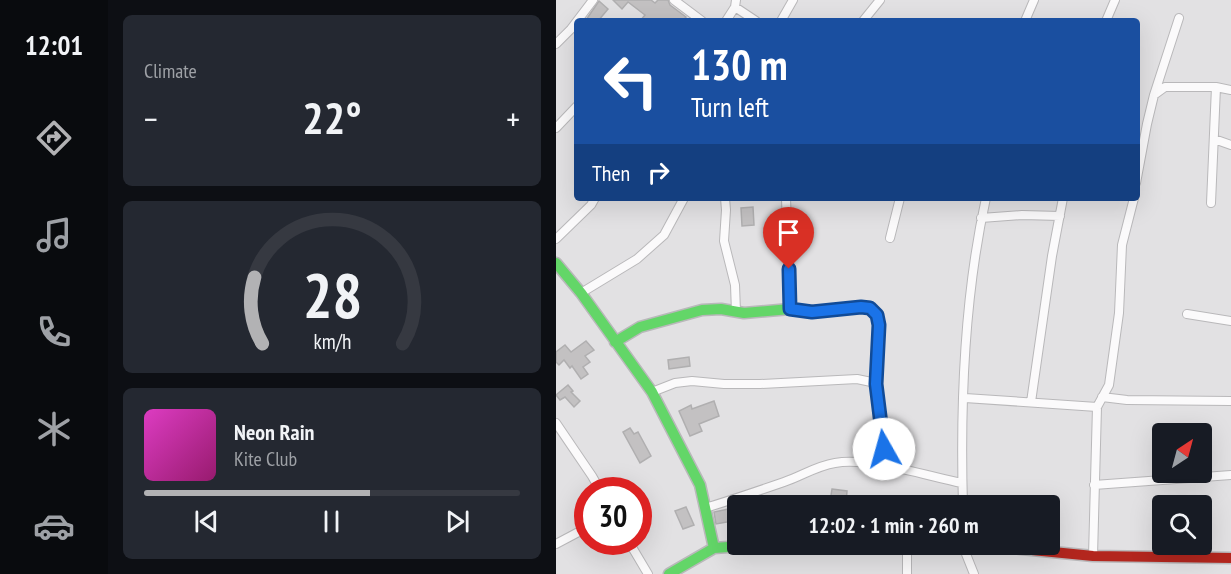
<!DOCTYPE html>
<meta charset="utf-8">
<style>
:root{--surface:#171b24;--page:#242831;--text:#f1f3f6;--muted:#9ea1a6;--line:#363941;--accent:#b2b2b4}
body{margin:0;font-family:"PT Sans Narrow",sans-serif;background:var(--page);color:var(--text);height:100vh;display:flex;flex-direction:column;font-size:22px;white-space:nowrap}
*{box-sizing:border-box;margin:0}
p{font-size:20px;color:var(--muted)}
.icon{flex:none;width:33px;height:33px;fill:none;stroke:currentColor;stroke-width:2;stroke-linecap:round;stroke-linejoin:round}
.map{position:relative;flex:1;overflow:hidden}
.side{display:flex;flex-direction:column;gap:15px;padding:15px;background:#0d0f14;width:448px}
.side>*{flex:none}
.hud{position:absolute;left:18px;top:18px;width:566px;height:183px;border-radius:6px;box-shadow:0 6px 24px #0002;background:#1a4fa0;color:#fff;overflow:hidden}
.needle{width:39px;rotate:36deg}
.tools{position:absolute;left:596px;top:423px;display:grid;gap:12px}
.tools a{display:grid;place-items:center;width:60px;height:60px;border-radius:6px;background:var(--surface);box-shadow:0 6px 24px #0002;font-size:30px}
.speed{position:absolute;left:18px;top:477px;display:flex;gap:12px;font-size:30px;font-weight:700;text-align:center}
.speed>*{display:grid;place-content:center;width:78px;height:78px;border-radius:50%;background:var(--surface);box-shadow:0 6px 24px #0002;line-height:1}
.speed .limit{border:9px solid #d22;background:#fff;color:#111}
.pin{position:absolute;display:grid;place-items:center;width:51px;height:51px;color:#fff;margin:-62px -26px;border-radius:50% 50% 50% 0;rotate:-45deg;box-shadow:0 0 6px #0007}
.pin .icon{rotate:45deg}
.me{position:absolute;width:66px;margin:-33px;rotate:353deg;stroke-linejoin:round;filter:drop-shadow(0 0 4px #0008)}
.turn{display:flex;align-items:center;gap:21px;height:126px;padding:0 18px;font-size:27px}
.turn .icon{width:78px;height:78px;stroke-width:2.5}
.turn b{display:block;font-size:42px;line-height:51px}
.then{display:flex;align-items:center;height:57px;padding:0 18px;background:#0003;gap:12px;font-size:22px}
.big{font-size:45px;font-weight:700;line-height:1.1}
.side .widget{flex:1;display:flex;flex-direction:column;justify-content:center;gap:9px;min-width:0;padding:0 21px;border-radius:9px;background:var(--page)}
.side .dial{align-items:center;gap:0}
.dial svg{height:156px;overflow:visible;fill:none;stroke:var(--line);stroke-width:7;stroke-linecap:round;text-anchor:middle}
.dial text{fill:var(--text);stroke:none}
.song{display:flex;align-items:center;gap:18px}
.cover{width:72px;height:72px;border-radius:9px;background:linear-gradient(135deg,hsl(310 70% 55%),hsl(320 70% 35%))}
.played{height:6px;border-radius:3px;background:linear-gradient(90deg,var(--accent) 60%,var(--line) 60%)}
.keys{display:flex;justify-content:space-around;direction:ltr}
.heat{display:flex;justify-content:space-between;align-items:center;font-size:33px;direction:ltr}
.trip{position:absolute;left:171px;top:495px;width:333px;height:60px;border-radius:6px;background:var(--surface);box-shadow:0 6px 24px #0002;font-weight:700;line-height:60px;text-align:center}
main{display:flex;flex:1;min-height:0}
.tab-bar{display:flex;flex-direction:column;width:108px;justify-content:space-around;align-items:center;background:#090b0e;color:var(--muted)}
.tab-bar .icon{width:42px;height:42px}
.tab-bar .current{color:var(--accent)}
.tab-bar b{font-size:27px;color:var(--text)}
.map>svg:first-child{display:block}
.building{fill:#c3c1c2;stroke:#b0afb0;stroke-width:1.5}
.lines{fill:none;stroke-linecap:round;stroke-linejoin:round}
.street-casing{stroke:#b9b8ba;stroke-width:10}
.fast-casing{stroke:#b9b8ba;stroke-width:13}
.slow-casing{stroke:#b9b8ba;stroke-width:13}
.jam-casing{stroke:#b9b8ba;stroke-width:13}
.street{stroke:#fbfafb;stroke-width:8}
.fast{stroke:#63d668;stroke-width:10}
.slow{stroke:#ff974d;stroke-width:10}
.jam{stroke:#b3261e;stroke-width:10}
.route-casing{stroke:#114b97;stroke-width:15}
.route{stroke:#1a73e8;stroke-width:10}
</style>
<main>
<nav class="tab-bar">
<b>12:01</b>
<svg class="icon current" aria-label="directions" viewBox="0 0 24 24"><path d="M12 3l9 9-9 9-9-9zM9 14v-3h6M13 9l2 2-2 2"/></svg>
<svg class="icon" aria-label="music" viewBox="0 0 24 24"><path d="M9 18V5l10-2v13"/><circle cx="6" cy="18" r="3"/><circle cx="16" cy="16" r="3"/></svg>
<svg class="icon" aria-label="phone" viewBox="0 0 24 24"><path d="M5 4h4l2 5-3 2q2 4 5 5l2-3 5 2v4C11 20 4 13 5 4z"/></svg>
<svg class="icon" aria-label="climate" viewBox="0 0 24 24"><path d="M12 3v18M4 7l16 10M4 17L20 7"/></svg>
<svg class="icon" aria-label="car" viewBox="0 0 24 24"><path d="M5 17H2v-5l4-1 3-4h7l3 4 3 1v5h-3M9 17h6M6 11h13"/><circle cx="7" cy="17" r="2"/><circle cx="17" cy="17" r="2"/></svg>
</nav>
<section class="side">
<div class="widget"><p>Climate</p>
<div class="heat"><a>−</a><b class="big">22°</b><a>+</a></div>
</div>
<div class="widget dial"><svg viewBox="0 0 100 80">
<path d="M14 69A42 42 0 1 1 86 69"/>
<path d="M14 69A42 42 0 0 1 10 35" stroke="#b2b2b4"/>
<text x="50" y="56" font-size="32" font-weight="700">28</text>
<text x="50" y="72" font-size="11">km/h</text>
</svg></div>
<div class="widget">
<div class="song"><i class="cover"></i><div><b>Neon Rain</b><p>Kite Club</p></div></div>
<div class="played"></div>
<div class="keys"><svg class="icon" aria-label="previous" viewBox="0 0 24 24"><path d="M18 5L8 12l10 7zM5 5v14"/></svg><svg class="icon" aria-label="pause" viewBox="0 0 24 24"><path d="M8 5v14M16 5v14"/></svg><svg class="icon" aria-label="next" viewBox="0 0 24 24"><path d="M6 5l10 7-10 7zM19 5v14"/></svg></div>
</div>
</section>
<div class="map">
<svg width="675" height="574" viewBox="0 0 675 574">
<rect width="100%" height="100%" fill="#e2e1e3"/>
<path class="building" d="M57,0H95L99,3L102,0H112L114,5L130,17L126,21H84L89,15L72,2L66,9Z
M43,1L52,9L42,21H31L30,20Z
M197,207L198,225L186,226L185,208Z
M30,341L38,350L29,356L34,362L27,367L32,374L25,379L16,366L14,368L8,360L3,365L0,362V352L9,345L15,352Z
M133,357L134,366L113,369L112,360Z
M12,385L17,391L15,392L24,401L18,407L9,397L4,400L0,395Z
M158,401L163,416L143,424L146,431L134,436L123,411L135,405L136,409Z
M74,428L78,434L82,432L95,456L84,463L67,432Z
M276,489L291,491L290,504L274,502Z
M130,507L138,525L127,529L119,511Z
M182,507V520L160,524L158,512Z"/>
<g class="lines">
<g class="street-casing">
<path id="street" d="M118,0L146,21
M179,7L200,21
M170,21L179,7L180,0
M225,21L237,0
M307,21L324,0
M469,21L478,0
M550,21L559,0
M0,44L15,29L37,0
M598,95L623,18
M0,128L21,106
M658,139L675,145
M580,183L591,124L598,95L609,87H660L675,90
M169,198L170,210L168,241L179,285L180,312
M230,198L234,309
M655,203L660,87
M425,218L466,215L504,216
M334,238L344,198
M0,239L35,205L39,198
M25,293L81,259L108,235L128,198
M631,314L675,321
M96,392L119,383L136,381L168,384H204L301,379L320,383L322,388L330,467
M546,397L571,400L675,401
M409,398L541,407L537,556
M475,402L496,256L507,198
M541,407L553,385L563,313L566,245L578,198
M0,423L36,476L44,490
M538,485L675,475
M407,506C404,404 408,297 430,198
M149,508C176,500 202,491 228,482C246,476 260,466 279,463C314,457 371,476 406,483
M73,542L92,574
M0,544L32,527
M406,544L418,574
M351,545V574"/>
</g>
<g class="fast-casing">
<path id="fast" d="M0,263L25,293L96,392L144,485L158,548
M59,342L84,327L146,310L165,309L188,313L234,309L256,312L305,307L314,308L321,315L323,325L320,383
M113,574L158,548L214,544"/>
</g>
<g class="slow-casing">
<path id="slow" d="M321,544H375"/>
</g>
<g class="jam-casing">
<path id="jam" d="M416,544L537,556L675,558"/>
</g>
<use href="#street" class="street"/>
<use href="#fast" class="fast"/>
<use href="#slow" class="slow"/>
<use href="#jam" class="jam"/>
</g>
<g class="lines">
<g class="route-casing">
<path id="route" d="M233,269L234,309L256,312L305,307L314,308L321,315L323,325L320,384L328,449"/>
</g>
<use href="#route" class="route"/>
</g>
</svg>
<div class="tools">
<a><svg class="needle" viewBox="-14 -14 28 28"><path d="M0-13l5 13h-10z" fill="#e53935"/><path d="M0 13l5-13h-10z" fill="#9ea1a6"/></svg></a>
<a><svg class="icon" aria-label="search" viewBox="0 0 24 24"><circle cx="10" cy="10" r="6"/><path d="M15 15l6 6"/></svg></a>
</div>
<div class="speed"><div class="limit">30</div></div>
<div class="pin" style="left:233px;top:269px;background:#d93025"><svg class="icon" aria-label="arrive" viewBox="0 0 24 24"><path d="M6 21V4h12l-3 4 3 4H6"/></svg></div>
<svg class="me" style="left:328px;top:449px" viewBox="-20 -20 40 40"><circle r="19" fill="#fff"/><path d="M0-13L10 11 0 6-10 11z" fill="#1a73e8"/></svg>
<div class="trip">12:02 · 1 min · 260 m</div>
<div class="hud">
<div class="turn"><svg class="icon" aria-label="left" viewBox="0 0 24 24"><path d="M17 20v-9H6M10 6l-5 5 5 5"/></svg><div><b>130 m</b>Turn left</div></div>
<div class="then">Then<svg class="icon" aria-label="right" viewBox="0 0 24 24"><path d="M7 20v-9h11M14 6l5 5-5 5"/></svg></div>
</div>
</div>
</main>
